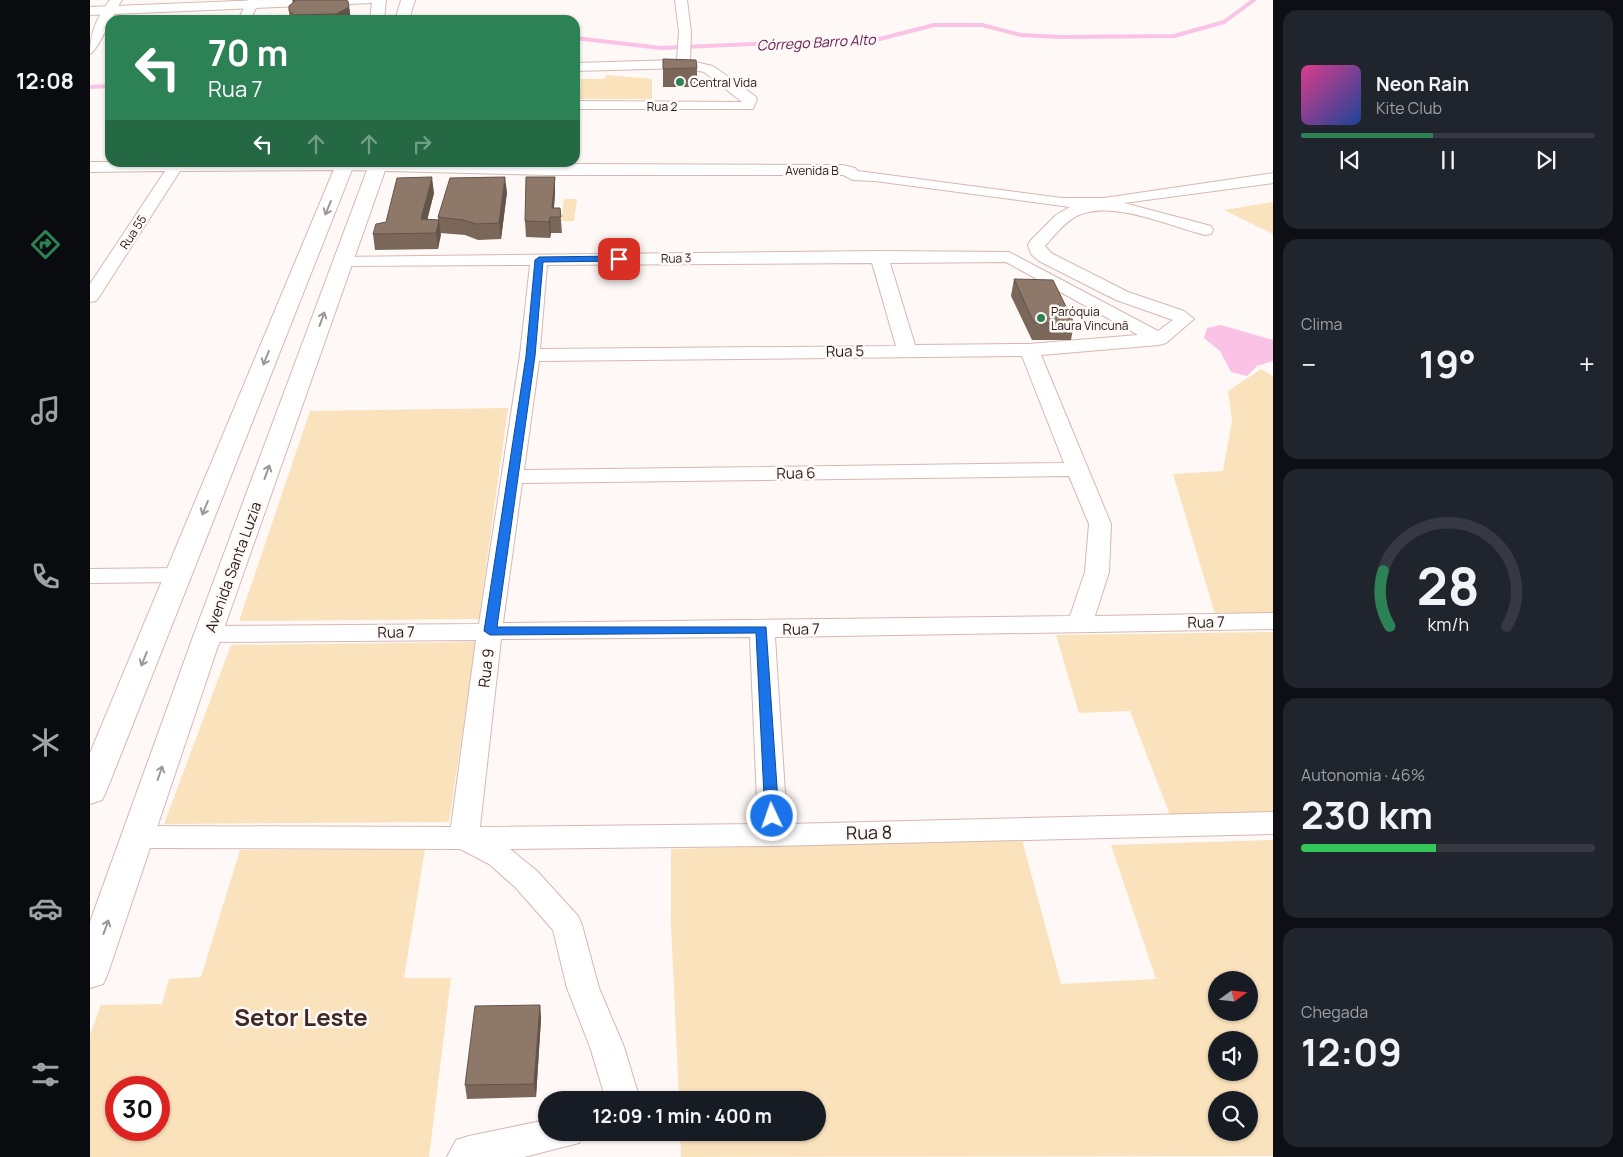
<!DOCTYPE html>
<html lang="pt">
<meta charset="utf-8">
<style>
:root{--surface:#171b24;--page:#20242c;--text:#f1f3f6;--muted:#9ea1a6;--line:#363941;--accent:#2d8255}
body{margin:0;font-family:Manrope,sans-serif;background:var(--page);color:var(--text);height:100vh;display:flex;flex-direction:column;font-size:19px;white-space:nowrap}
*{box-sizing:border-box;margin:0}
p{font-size:16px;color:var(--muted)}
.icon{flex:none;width:28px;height:28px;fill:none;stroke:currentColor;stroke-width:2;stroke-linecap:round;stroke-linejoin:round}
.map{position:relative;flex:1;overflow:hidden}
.drawer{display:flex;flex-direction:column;gap:10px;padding:10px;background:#0d0f14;width:350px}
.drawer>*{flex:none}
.banner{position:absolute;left:15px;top:15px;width:475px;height:152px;border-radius:15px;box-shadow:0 1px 4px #0004;background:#2d8255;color:#fff;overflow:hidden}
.needle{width:32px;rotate:75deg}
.fabs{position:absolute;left:1118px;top:971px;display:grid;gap:10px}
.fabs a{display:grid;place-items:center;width:50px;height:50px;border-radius:50%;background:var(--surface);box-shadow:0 1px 4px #0004;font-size:25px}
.speed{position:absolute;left:15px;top:1076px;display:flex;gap:10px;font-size:25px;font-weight:700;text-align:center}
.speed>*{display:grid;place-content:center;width:65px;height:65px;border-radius:50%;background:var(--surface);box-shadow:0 1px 4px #0004;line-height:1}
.speed .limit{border:8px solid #d22;background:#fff;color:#111}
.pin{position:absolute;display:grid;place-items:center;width:42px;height:42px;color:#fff;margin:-21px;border-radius:10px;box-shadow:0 2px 8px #0006}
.me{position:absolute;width:55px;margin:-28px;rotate:357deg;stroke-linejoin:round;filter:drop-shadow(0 0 4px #0008)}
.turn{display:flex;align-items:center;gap:18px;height:105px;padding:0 20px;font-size:22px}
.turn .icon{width:65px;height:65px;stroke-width:2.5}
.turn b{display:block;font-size:35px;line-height:42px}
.lanes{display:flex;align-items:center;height:48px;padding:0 20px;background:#0003;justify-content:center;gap:25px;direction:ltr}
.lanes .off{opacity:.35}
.big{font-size:38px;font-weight:700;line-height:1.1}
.drawer .widget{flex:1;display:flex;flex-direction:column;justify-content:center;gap:8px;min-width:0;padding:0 18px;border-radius:15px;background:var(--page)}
.drawer .dial{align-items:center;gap:0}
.dial svg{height:130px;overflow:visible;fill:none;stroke:var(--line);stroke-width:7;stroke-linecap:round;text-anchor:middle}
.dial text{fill:var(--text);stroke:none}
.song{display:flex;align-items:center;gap:15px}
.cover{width:60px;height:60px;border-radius:8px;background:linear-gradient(135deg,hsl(330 70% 55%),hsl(220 70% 35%))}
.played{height:5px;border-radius:2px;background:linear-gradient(90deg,var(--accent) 45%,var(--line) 45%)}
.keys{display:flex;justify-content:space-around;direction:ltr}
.heat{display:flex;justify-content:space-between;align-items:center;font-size:28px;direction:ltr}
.charge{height:8px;border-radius:4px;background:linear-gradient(90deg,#34c759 46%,var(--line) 0)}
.trip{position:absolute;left:448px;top:1091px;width:288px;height:50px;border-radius:25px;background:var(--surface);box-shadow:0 1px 4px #0004;font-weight:700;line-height:50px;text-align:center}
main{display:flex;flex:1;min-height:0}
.tabs{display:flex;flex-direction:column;width:90px;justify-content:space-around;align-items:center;background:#090b0e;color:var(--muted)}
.tabs .icon{width:35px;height:35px}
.tabs .current{color:var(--accent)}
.tabs b{font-size:22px;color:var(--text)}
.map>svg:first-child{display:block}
.green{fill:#fae3bc;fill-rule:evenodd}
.water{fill:#fac2e5}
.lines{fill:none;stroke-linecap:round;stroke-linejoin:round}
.stream{stroke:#fac2e5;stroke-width:4}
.minor-casing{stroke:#d6b8b2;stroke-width:2}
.tertiary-casing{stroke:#d6b8b2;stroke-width:2}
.minor{fill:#fff;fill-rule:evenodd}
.tertiary{fill:#fff;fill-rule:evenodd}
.wall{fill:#7a675a}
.shaded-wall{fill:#63544a}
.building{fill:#8e7869;stroke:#63544a}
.oneway{stroke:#9d9898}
.route{fill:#1a73e8;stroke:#114b97}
.poi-dot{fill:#2d8255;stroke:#fef8f6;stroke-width:2}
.labels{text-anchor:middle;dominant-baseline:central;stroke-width:5;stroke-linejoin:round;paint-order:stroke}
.far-poi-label{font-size:12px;fill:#261b19;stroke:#fef8f6;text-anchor:start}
.far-street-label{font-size:12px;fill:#261b19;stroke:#fef8f6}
.far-water-label{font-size:14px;font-style:italic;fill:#63164e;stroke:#fef8f6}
.street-label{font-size:15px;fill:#261b19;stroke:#fef8f6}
.near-street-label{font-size:18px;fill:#261b19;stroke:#fef8f6}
.near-district-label{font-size:24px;font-weight:bold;fill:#3f2924;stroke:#fef8f6}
</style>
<main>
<nav class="tabs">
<b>12:08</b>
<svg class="icon current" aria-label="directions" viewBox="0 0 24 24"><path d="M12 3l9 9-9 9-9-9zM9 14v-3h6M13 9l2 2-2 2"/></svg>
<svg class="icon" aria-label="music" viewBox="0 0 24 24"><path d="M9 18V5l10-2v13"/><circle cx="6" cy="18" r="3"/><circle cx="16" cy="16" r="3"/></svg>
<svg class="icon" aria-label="phone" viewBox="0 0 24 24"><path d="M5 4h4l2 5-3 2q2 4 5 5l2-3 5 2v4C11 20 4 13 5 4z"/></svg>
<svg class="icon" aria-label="climate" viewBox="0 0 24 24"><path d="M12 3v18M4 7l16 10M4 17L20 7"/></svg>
<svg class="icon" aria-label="car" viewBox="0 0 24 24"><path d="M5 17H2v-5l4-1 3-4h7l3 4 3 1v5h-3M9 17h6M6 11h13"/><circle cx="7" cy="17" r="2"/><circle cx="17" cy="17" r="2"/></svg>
<svg class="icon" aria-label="filters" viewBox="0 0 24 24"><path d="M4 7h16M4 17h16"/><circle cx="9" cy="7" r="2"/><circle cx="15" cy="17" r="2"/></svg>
</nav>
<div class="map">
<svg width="1183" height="1157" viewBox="0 0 1183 1157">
<rect width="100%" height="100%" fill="#fef8f6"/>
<path class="green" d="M517,75L562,79V99H490L491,79H514Z
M474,199H487L484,221H471Z
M1183,202V234L1134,210Z
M1171,369L1183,376V613L1125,614L1083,474L1133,471L1142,421L1138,391Z
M418,408L389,619L149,621L220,411Z
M1183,632V813L1080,815L1040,711L989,713L966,635Z
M386,642L359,822L74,824L141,645Z
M932,840L971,984L1066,979L1021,845L1183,840V1156L591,1157L590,1133L726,1132V1100H589L581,923V849ZM1126,980H1159V1012H1126ZM1126,1040H1159V1072H1126ZM1126,1100H1159V1132H1126Z
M335,849L314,978H361L339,1157H0V1035L11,1005L72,1004L79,979L111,977L150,850ZM26,1088H69V1130H26Z"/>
<path class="water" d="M1131,325L1183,340V361L1167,366L1157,376L1141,372L1130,351L1114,338L1117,328Z"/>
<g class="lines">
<path class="stream" d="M485,38L571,48L710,42H778L844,25H892L931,35L971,37L1084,36L1134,22L1164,0
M0,87L20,86"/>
<g class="minor-casing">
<path id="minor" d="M20,0H32C25,10 7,52 0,54C0,33 7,16 20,0Z
M158,0H170L160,20H148Z
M585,0H597L601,32L600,61L623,66L665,96L667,99L663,109H485V101L652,102L614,72L593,68L485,71V63L587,60L589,32Z
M0,162L753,165L765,168L768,171L972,198H1014L1183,173V183L1034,203L1121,226L1123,230L1121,234L1115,235C1079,226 1019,198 985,217C973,224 964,236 955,246L961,253L1038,292L1094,311L1104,319L1076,343L1069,345L951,355L1021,524L1019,572L1005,616L1183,613V629L685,637L697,824L1183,812V834L683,846L420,849L447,871L488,916L492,925L509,988L534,1047L550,1100H516L500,1047L477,988L463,930L425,887L399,864L370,849L48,848L38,845L33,837L38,829L48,826L361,827L386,640L118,642L109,640L106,634L109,628L118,626L389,624L430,355L440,265L253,266L247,265L244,261L247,257L789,251L919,252L1068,331L1083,320L1026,300L949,261L941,254L938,245L940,241L966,215L980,207L785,181L763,180L753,175H460L255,170L90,171L9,297L6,301L0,302V284L75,171L0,172ZM916,262L1048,335L939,344L825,345L800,263ZM782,263L806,346L450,349L457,265ZM932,356L974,463L434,470L449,361ZM979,476L999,524L995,572L980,616L413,623L432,483ZM660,637L668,824L390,827L411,639Z
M88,568L96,570L100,575L96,580L88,582L0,583V569Z
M456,1120V1132H494L489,1143L434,1157H357L366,1140L379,1136Z"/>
</g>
<g class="tertiary-casing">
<path id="tertiary" d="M174,0H296L294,20H280L282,3L0,15V7Z
M311,0H325L319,20H305Z
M247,162H265L16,792L12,800L0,804V753Z
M280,162H298L132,634L18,973L13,984L0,988V922L104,634Z"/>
</g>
<use href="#minor" class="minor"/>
<use href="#tertiary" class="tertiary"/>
</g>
<path class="wall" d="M202,0L259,7L261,20H200L199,11L203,3Z
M607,68V87H573V69Z
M465,177V193L464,208H470L472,233H461L460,238L436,237L435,221Z
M417,192L411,239L388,240L375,235L350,233L348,249L285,250L283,234L296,222L344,193L337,219L348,220V217Z
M924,279L984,323L981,340H942L921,296Z
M450,1005L451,1019L446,1097L377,1099L375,1085Z"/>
<path class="shaded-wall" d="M259,7L261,20H246V14Z
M342,177L344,193L334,233L331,219Z
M415,177L417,192L411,239L409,223Z
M465,177V193L463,217L462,208Z
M460,217L461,233L460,238L459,222Z
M349,220L351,235L348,249L346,233Z
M450,1005L451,1019L446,1097L444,1084Z"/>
<path class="building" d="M203,0H254L258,1L259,7L246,14L204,15L199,11V6L206,0Z
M573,59L606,60L607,68L573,69Z
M342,177L331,219L349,220L346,233L283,234L286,224L296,222L307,178Z
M415,177L409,223L386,224L373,220L348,217L360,178Z
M436,177H465L462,208H470L471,217H460L459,222L435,221Z
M924,279L963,280L984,323H944Z
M450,1005L444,1084L375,1085L385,1006Z"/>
<defs><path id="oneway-shaft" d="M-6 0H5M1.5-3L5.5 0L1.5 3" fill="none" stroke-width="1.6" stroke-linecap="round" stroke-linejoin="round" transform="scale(1.25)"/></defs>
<g class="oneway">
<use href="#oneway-shaft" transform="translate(238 208) rotate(112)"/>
<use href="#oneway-shaft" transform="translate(232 319) rotate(-70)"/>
<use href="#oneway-shaft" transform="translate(176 358) rotate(112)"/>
<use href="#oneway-shaft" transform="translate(177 472) rotate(-70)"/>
<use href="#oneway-shaft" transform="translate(115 508) rotate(112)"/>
<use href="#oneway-shaft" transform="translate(54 659) rotate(112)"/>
<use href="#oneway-shaft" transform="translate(70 773) rotate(-71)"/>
<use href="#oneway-shaft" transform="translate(16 927) rotate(-70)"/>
</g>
<path class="route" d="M529,256L532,257V261L453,262L445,356L407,627H676L689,816L682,821L675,816L666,633L400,635L394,631L436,356L445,260L449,257Z"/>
<g class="poi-dot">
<circle cx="590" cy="82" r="5"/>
<circle cx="951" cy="318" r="5"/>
</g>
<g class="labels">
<g class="far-poi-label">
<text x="600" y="82">Central Vida</text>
<text x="961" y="311">Paróquia<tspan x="961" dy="14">Laura Vincunã</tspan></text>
</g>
<g class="far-street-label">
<text x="572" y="106">Rua 2</text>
<text x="722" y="170">Avenida B</text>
<text transform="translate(43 232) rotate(-57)">Rua 55</text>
<text transform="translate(586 258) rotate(-1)">Rua 3</text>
</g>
<g class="far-water-label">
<text transform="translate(726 42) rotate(-3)">Córrego Barro Alto</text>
</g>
<g class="street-label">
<text transform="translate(755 351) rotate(-1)">Rua 5</text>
<text transform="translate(706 473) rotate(-1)">Rua 6</text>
<text transform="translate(143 567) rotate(-70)">Avenida Santa Luzia</text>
<text transform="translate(1116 622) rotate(-1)">Rua 7</text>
<text transform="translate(711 629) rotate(-1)">Rua 7</text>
<text transform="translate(306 632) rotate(-1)">Rua 7</text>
<text transform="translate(396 668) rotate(-83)">Rua 9</text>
</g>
<g class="near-street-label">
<text transform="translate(779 832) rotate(-1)">Rua 8</text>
</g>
<g class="near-district-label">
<text x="211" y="1016">Setor Leste</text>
</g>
</g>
</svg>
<div class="fabs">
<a><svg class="needle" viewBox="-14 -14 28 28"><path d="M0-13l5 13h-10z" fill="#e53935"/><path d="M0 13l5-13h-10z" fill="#9ea1a6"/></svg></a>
<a><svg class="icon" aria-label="sound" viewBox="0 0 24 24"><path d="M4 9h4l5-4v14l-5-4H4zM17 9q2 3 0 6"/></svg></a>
<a><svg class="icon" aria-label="search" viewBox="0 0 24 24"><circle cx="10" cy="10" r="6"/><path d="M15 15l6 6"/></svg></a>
</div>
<div class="speed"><div class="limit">30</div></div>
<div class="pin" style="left:529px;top:259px;background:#d93025"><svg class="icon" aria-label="arrive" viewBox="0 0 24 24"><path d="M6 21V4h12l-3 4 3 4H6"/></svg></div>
<svg class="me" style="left:682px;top:816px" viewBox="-20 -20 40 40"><circle r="17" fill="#1a73e8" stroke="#fff" stroke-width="3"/><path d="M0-11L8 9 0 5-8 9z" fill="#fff"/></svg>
<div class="trip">12:09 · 1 min · 400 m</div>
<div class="banner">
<div class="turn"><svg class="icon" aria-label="left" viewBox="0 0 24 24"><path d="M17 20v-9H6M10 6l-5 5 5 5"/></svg><div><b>70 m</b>Rua 7</div></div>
<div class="lanes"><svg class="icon" aria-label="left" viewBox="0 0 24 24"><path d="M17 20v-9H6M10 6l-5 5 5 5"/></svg><svg class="icon off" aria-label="ahead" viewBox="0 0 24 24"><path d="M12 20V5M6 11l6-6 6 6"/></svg><svg class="icon off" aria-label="ahead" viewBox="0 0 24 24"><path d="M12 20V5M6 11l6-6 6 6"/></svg><svg class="icon off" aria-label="right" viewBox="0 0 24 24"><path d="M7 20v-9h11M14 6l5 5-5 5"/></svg></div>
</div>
</div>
<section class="drawer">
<div class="widget">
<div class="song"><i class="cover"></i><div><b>Neon Rain</b><p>Kite Club</p></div></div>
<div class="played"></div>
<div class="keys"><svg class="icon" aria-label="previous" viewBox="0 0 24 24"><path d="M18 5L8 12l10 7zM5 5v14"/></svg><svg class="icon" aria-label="pause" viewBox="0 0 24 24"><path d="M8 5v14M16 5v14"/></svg><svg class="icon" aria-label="next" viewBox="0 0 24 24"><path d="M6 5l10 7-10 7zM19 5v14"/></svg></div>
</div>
<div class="widget"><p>Clima</p>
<div class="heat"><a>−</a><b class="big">19°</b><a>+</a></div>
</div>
<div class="widget dial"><svg viewBox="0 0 100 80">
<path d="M14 69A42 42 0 1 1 86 69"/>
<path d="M14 69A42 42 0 0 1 10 35" stroke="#2d8255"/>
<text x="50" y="56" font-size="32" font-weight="700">28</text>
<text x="50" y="72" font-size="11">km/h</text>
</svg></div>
<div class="widget"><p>Autonomia · 46%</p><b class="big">230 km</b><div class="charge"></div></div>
<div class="widget"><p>Chegada</p><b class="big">12:09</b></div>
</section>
</main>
